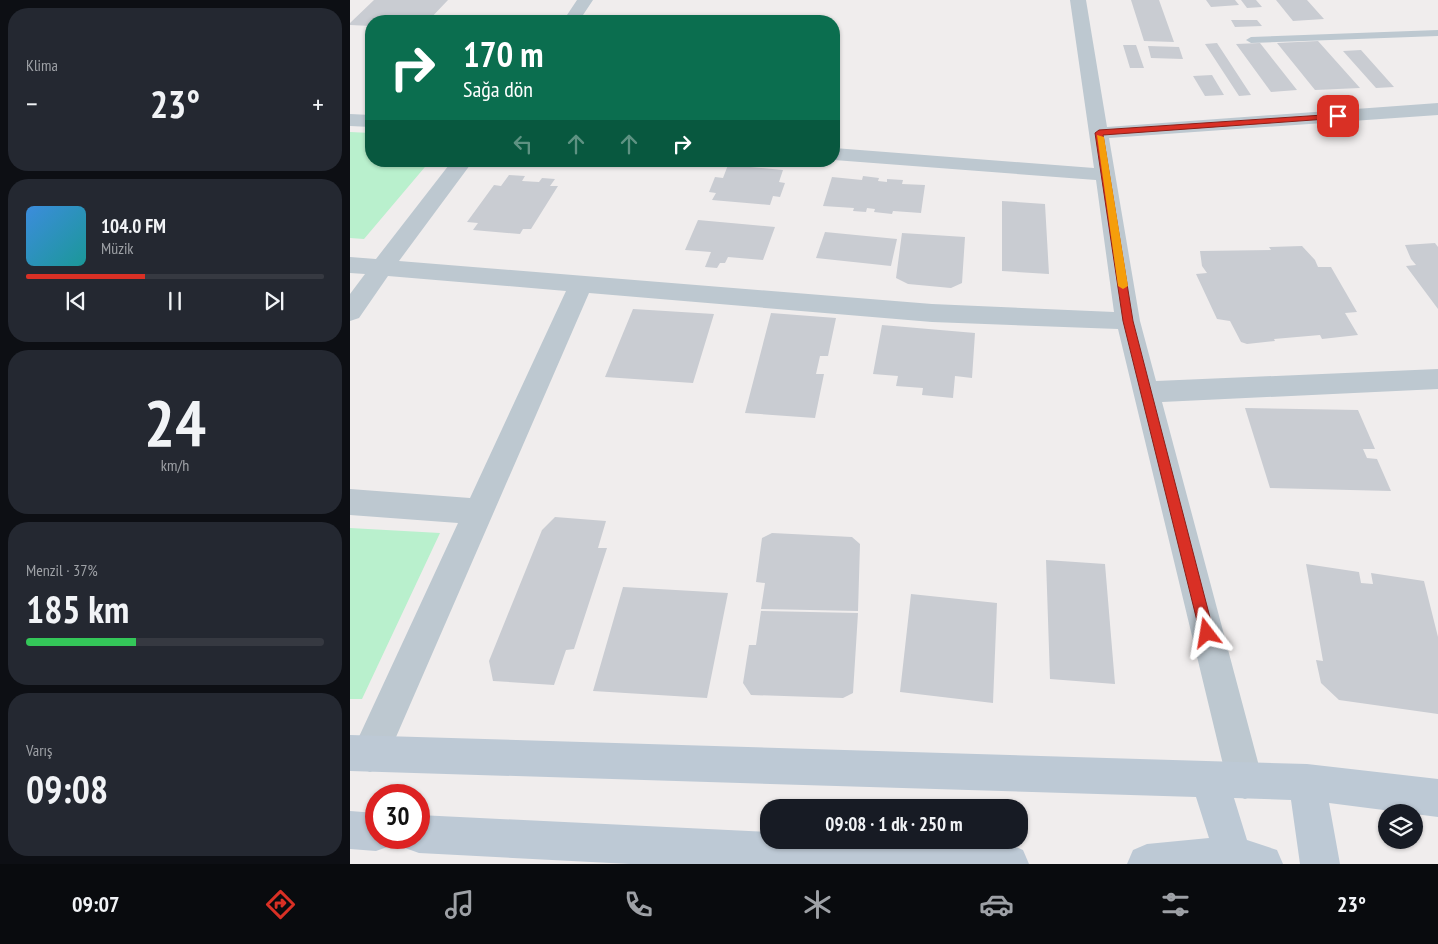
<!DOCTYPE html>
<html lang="tr">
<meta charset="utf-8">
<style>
:root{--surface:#171b24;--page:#242831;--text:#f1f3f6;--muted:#9ea1a6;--line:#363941;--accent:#d93025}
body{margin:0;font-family:"PT Sans Narrow",sans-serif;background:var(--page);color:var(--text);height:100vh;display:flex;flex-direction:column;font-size:19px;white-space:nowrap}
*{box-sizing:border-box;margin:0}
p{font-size:16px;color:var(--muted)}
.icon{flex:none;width:28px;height:28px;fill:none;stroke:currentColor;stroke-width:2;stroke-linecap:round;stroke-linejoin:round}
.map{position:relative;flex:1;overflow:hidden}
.side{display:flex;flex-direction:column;gap:8px;padding:8px;background:#0d0f14;width:350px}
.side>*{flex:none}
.top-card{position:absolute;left:15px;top:15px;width:475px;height:152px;border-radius:20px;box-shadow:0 1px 4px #0004;background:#0b6e4f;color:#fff;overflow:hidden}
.buttons{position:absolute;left:1028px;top:804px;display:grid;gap:10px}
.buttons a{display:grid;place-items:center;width:45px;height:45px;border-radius:50%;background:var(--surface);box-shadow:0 1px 4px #0004;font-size:25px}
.speed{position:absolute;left:15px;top:784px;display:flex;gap:10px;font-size:25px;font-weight:700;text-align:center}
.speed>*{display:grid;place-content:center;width:65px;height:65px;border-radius:50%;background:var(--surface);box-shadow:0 1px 4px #0004;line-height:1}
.speed .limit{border:8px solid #d22;background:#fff;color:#111}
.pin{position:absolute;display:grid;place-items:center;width:42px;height:42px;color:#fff;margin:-21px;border-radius:10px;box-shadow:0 2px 8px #0006}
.me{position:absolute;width:55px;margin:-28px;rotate:346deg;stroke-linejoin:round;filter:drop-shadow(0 0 4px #0008)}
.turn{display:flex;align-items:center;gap:18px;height:105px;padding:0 15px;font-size:22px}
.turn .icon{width:65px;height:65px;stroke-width:2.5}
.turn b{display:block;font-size:35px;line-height:42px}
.lanes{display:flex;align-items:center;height:48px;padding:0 15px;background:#0003;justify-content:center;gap:25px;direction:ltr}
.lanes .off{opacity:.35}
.big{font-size:38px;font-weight:600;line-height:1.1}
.side .widget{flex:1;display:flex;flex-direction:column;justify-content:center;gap:8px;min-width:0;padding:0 18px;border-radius:20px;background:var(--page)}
.side .dial{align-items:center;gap:0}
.dial b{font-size:65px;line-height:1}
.song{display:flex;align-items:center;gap:15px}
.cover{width:60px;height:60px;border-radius:8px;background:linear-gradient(135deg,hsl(210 70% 55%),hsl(180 70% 35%))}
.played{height:5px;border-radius:2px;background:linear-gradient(90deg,var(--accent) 40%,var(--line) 40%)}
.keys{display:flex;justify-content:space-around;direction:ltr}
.heat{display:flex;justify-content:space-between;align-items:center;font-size:28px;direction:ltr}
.charge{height:8px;border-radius:4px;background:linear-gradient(90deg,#34c759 37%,var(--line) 0)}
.trip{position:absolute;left:410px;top:799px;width:268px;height:50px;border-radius:20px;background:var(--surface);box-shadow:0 1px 4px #0004;font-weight:600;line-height:50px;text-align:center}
.dock{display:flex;height:80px;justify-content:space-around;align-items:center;background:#090b0e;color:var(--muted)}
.dock .icon{width:35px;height:35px}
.dock .selected{color:var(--accent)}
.dock b{font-size:22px;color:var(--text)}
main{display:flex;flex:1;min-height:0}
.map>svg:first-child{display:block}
.green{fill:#b9f0cd}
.building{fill:#c9ccd2}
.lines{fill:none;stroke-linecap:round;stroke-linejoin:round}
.lane{fill:#bdc8d0;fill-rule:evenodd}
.street{fill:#bdc8d0;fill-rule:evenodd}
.secondary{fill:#bdc9d5;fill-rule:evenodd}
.route{fill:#d93025;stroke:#8d1f18}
.slow{fill:#f59e0b}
</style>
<main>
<section class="side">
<div class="widget"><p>Klima</p>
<div class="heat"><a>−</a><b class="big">23°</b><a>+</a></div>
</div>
<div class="widget">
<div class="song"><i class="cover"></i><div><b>104.0 FM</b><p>Müzik</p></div></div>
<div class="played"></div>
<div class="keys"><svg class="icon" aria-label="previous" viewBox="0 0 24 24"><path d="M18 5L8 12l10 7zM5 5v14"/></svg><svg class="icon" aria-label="pause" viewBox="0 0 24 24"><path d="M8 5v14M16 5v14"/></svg><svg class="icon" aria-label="next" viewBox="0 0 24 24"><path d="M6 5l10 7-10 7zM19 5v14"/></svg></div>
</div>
<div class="widget dial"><b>24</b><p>km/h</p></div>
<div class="widget"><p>Menzil · 37%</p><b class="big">185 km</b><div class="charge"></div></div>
<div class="widget"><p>Varış</p><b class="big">09:08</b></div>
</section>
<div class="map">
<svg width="1088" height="864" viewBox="0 0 1088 864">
<rect width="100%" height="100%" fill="#f0eded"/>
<path class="green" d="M0,132L21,133V161H80L14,239L0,238Z
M0,528L90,533L12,699H0Z"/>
<path class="building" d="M24,0H98L78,21H21V26L0,25V23Z
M781,0H809L824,42L794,41Z
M856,0H885L889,5L861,7Z
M891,0H906L912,7L897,8Z
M926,0H957L974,19L943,21Z
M881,20H907L912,26L885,27Z
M968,41L1010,88L965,90L927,43Z
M867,43L901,95L889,96L855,44Z
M910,43L947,90L921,92L886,44Z
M773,45H786L794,68H780Z
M798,46L829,47L833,59L801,58Z
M1011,50L1044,87L1026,88L993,51Z
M862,75L874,95L855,96L843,76Z
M378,165L433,170L429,182L435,183L430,197L423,196L420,205L362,200L366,193L359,192L365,177L373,178Z
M159,175L175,176L172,181L189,182L192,178L205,179L200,186H208L181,229H173L170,234L123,230L128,223L117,222L144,185L151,186Z
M513,176L529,178L528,181L537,182V179L553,180L552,184L575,185L571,213L543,211L542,214L524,212L525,209L517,208L516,212L503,211L504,208L473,206L482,177L512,180Z
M652,201L695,204L699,274L652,271Z
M348,220L425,227L413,260L378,257L375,263H370L367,268L355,267L361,252L335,250Z
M475,232L547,239L541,266L466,258Z
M552,233L615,237L612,283L601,288L558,284L546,278Z
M1085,243L1088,247V309L1056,266L1066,265L1061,259L1055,245Z
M952,246L965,260L968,267H981L1007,312L995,313L1008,335L972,339L970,335L924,339L925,341L897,344L891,342L880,321L867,319L846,274L857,273L852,266L850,251L921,250L919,247Z
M283,309L364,314L343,383L255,377Z
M421,313L486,318L478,356H470L466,374H474L465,418L395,413Z
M532,325L625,333L622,378L605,376L603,398L572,395L573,388L546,386L548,376L523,374Z
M895,408L1008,410L1025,449H1013L1017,458L1027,459L1041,491L920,488Z
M205,517L256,521L248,548H257L224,649L216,650L204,685L143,681L139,661L192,530Z
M422,533L502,537L510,544L508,611L411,609L415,583L406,582L412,538Z
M696,560L755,564L765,684L700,679Z
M956,564L1009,572L1011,583L1023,584L1021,573L1074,581L1088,637V714L989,700L971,683L966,660L973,661Z
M273,587L378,593L357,698L243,691Z
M561,594L647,603L643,703L550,692Z
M411,611L508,613L503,693L493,698L401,695L393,683L399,645H406Z"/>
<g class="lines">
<path class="lane" d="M1088,30V36L901,43L896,40L901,37Z"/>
<path class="street" d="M227,0H243L229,21H213Z
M720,0H736L757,127L1088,103V115L759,138L790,321L806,381L1088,369V389L812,402L913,781L908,794L895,799L882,794L877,781L768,329L582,322L239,293L33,767L20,772L7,767L2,754L7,741L108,523L0,515V489L120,498L216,291L38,276L9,318L0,321V294L15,274L0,273V257L26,259L102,161H123L49,261L582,304L764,312L746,180L484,160V148L744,168Z
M0,114L21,115V127L0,126Z"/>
<path class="secondary" d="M0,735L957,764L1088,779V817L979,803L990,864H950L941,800L884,798L897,840L927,850L933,864H777L783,850L797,844L859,838L846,797L0,771Z
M0,811L26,813V838H43L40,846L26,851L0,849Z
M69,815L419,832V840H570L659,844L673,850L679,864H280L69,853L55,848L51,838H69Z"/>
</g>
<path class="route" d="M988,114L992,116L991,118L753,135L783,321L864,633L862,637L857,639L852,637L850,633L773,321L745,133L749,130Z"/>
<path class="slow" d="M747,135L754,137L778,286L773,289L768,286Z"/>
</svg>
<div class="buttons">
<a><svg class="icon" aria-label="layers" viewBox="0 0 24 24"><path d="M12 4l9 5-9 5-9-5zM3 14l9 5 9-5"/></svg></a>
</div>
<div class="speed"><div class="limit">30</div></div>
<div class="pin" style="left:988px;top:116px;background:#d93025"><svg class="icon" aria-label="arrive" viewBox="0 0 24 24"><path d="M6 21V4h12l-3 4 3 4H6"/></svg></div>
<svg class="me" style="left:857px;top:633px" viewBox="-20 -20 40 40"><path d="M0-17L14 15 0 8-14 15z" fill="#d93025" stroke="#fff" stroke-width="4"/></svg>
<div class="trip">09:08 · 1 dk · 250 m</div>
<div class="top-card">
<div class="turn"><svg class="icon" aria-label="right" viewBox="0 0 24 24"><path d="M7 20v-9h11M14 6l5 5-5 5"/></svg><div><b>170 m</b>Sağa dön</div></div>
<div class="lanes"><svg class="icon off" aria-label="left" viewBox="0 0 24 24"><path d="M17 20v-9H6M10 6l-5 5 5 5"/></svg><svg class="icon off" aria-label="ahead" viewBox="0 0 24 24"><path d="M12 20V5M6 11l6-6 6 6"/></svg><svg class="icon off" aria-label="ahead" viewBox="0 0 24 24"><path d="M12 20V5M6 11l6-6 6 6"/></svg><svg class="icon" aria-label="right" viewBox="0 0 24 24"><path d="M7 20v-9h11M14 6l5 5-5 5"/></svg></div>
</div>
</div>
</main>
<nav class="dock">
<b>09:07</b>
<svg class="icon selected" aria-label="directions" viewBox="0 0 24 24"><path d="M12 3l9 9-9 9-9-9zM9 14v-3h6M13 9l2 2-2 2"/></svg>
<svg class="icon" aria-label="music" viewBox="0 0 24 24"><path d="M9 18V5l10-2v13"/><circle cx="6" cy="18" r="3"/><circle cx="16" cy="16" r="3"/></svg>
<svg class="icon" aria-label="phone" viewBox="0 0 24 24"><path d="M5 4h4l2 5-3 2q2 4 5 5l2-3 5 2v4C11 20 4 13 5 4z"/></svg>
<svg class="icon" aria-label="climate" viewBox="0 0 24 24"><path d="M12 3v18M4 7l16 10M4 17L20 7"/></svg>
<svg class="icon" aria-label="car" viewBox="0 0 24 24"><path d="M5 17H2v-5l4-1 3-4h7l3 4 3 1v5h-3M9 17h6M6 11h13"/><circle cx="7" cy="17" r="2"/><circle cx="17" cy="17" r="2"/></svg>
<svg class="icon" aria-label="filters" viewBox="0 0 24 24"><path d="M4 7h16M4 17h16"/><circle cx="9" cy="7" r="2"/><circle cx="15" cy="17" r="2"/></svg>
<b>23°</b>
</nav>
